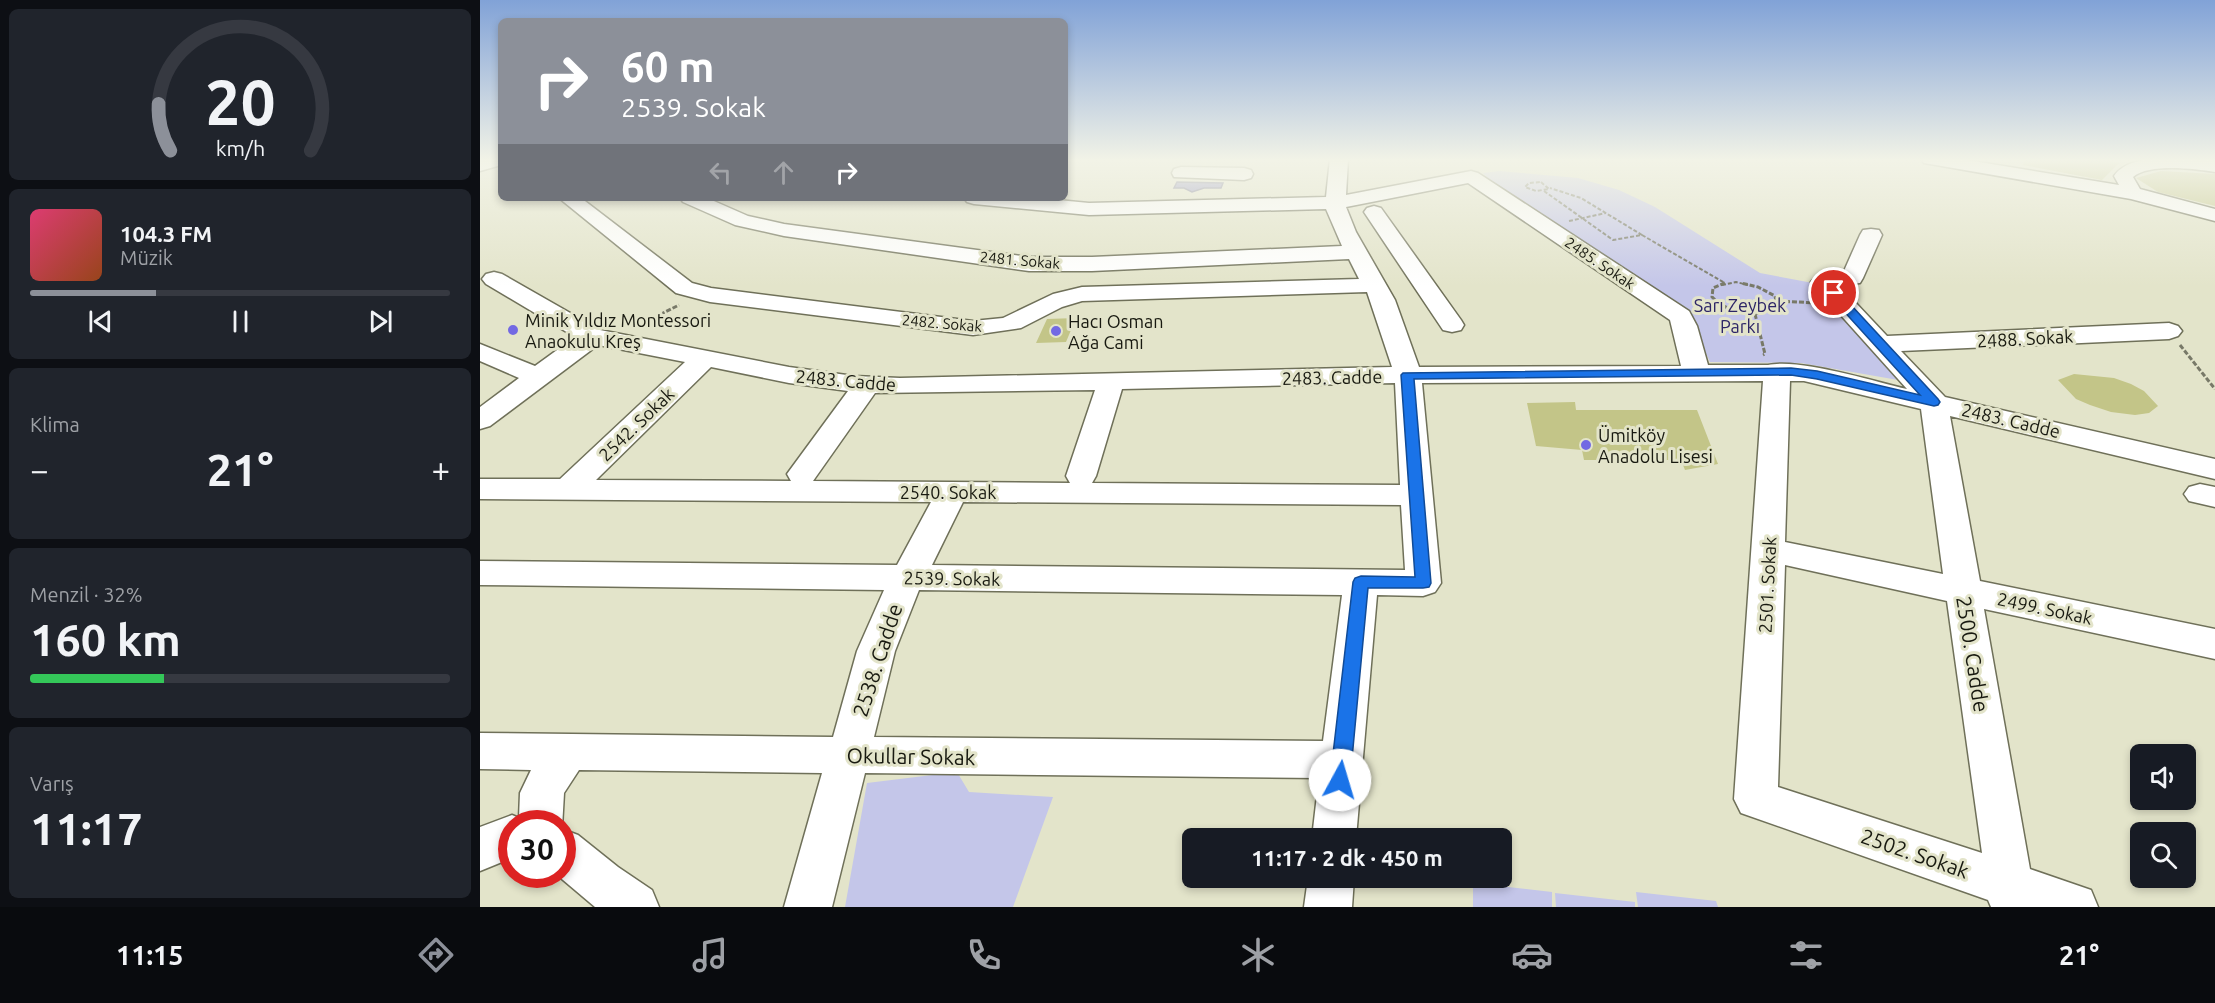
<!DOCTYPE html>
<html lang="tr">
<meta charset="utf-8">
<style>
:root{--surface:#171b24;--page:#20242c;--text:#f1f3f6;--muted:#9ea1a6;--line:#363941;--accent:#8c9099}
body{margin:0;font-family:Ubuntu,sans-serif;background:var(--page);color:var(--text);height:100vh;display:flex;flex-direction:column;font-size:22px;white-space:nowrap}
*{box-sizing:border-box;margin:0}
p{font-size:20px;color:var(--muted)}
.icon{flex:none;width:33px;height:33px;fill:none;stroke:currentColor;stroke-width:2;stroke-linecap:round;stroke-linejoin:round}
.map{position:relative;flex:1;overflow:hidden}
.drawer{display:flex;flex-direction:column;gap:9px;padding:9px;background:#0d0f14;width:480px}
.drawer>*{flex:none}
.banner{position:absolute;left:18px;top:18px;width:570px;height:183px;border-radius:9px;box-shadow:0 3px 9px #0003;background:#8c9099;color:#fff;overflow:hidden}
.controls{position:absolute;left:1650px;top:744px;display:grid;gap:12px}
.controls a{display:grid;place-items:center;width:66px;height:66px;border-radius:9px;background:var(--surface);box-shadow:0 3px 9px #0003;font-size:30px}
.speed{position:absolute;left:18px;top:810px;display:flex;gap:12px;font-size:30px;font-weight:700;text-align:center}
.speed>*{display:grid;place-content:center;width:78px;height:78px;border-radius:50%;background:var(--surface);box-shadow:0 3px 9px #0003;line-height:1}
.speed .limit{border:9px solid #d22;background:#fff;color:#111}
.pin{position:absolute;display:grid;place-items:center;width:51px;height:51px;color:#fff;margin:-26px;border:3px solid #fff;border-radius:50%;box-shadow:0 2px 6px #0007}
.me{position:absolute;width:66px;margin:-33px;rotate:6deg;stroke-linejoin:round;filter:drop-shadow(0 0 4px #0008)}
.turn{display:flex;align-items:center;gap:21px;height:126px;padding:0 24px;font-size:27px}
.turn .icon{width:78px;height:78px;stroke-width:2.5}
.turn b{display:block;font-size:42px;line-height:51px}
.lanes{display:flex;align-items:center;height:57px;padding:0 24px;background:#0003;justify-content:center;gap:30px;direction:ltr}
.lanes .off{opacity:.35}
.big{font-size:45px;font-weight:700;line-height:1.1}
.drawer .tile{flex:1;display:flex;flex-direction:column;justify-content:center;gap:9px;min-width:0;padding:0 21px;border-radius:9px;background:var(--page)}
.drawer .dial{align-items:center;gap:0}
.dial svg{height:156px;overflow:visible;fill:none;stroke:var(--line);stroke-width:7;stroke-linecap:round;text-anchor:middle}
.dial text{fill:var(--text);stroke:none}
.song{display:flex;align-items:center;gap:18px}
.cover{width:72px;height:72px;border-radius:9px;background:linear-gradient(135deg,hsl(340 70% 55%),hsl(20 70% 35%))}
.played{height:6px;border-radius:3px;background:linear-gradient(90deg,var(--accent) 30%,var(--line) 30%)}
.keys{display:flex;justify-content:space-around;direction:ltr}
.heat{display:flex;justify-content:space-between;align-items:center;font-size:33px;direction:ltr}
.charge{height:9px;border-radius:4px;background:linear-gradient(90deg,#34c759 32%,var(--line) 0)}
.trip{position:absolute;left:702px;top:828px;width:330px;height:60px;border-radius:9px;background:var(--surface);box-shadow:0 3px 9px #0003;font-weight:700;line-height:60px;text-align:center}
.dock{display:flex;height:96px;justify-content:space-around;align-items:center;background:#090b0e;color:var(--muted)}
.dock .icon{width:42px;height:42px}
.dock .selected{color:var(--accent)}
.dock b{font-size:27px;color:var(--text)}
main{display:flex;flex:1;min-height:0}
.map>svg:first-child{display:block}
.green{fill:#c4c6e9}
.water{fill:#8687be;stroke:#65668a;stroke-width:1.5}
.building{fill:#c3c588}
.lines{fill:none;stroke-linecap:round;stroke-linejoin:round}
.minor-casing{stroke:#6f7059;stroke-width:3}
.major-casing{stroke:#6f7059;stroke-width:3}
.path-far1{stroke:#787968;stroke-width:2;stroke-dasharray:4 2;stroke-linecap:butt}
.path{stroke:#787968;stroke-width:3;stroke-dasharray:5 2;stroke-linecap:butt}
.minor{fill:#fff;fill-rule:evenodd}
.major{fill:#fff;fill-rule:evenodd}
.route{fill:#1a73e8;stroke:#114b97;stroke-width:1.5}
.poi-dot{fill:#7369e3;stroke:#e3e4ca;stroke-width:2}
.labels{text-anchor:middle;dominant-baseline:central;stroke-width:6;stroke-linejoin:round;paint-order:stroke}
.far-street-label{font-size:15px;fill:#181910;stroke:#e3e4ca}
.park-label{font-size:18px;fill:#2d2567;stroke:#e3e4ca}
.poi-label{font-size:18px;fill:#181910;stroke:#e3e4ca;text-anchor:start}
.street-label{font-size:18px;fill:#181910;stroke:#e3e4ca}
.near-street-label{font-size:21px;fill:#181910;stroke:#e3e4ca}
</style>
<main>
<section class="drawer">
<div class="tile dial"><svg viewBox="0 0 100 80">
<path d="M14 69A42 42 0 1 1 86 69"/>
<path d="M14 69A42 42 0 0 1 8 45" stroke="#8c9099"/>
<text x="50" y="56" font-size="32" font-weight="700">20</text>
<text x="50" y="72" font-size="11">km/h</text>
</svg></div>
<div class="tile">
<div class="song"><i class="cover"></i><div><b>104.3 FM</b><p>Müzik</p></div></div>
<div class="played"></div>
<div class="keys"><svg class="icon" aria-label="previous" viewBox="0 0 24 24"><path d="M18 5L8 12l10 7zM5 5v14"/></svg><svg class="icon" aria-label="pause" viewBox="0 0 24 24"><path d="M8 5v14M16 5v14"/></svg><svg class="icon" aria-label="next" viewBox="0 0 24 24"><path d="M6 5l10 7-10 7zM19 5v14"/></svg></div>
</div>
<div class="tile"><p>Klima</p>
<div class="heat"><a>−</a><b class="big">21°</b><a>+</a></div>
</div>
<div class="tile"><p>Menzil · 32%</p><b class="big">160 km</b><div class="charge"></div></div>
<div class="tile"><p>Varış</p><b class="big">11:17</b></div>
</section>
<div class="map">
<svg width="1735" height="907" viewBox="0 0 1735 907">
<rect width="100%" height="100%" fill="#e3e4ca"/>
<path class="green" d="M1020,171L1098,178L1139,190L1175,207L1280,273L1333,283L1418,380L1321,363L1230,362L1205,309L1010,181L1003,173Z
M477,772L489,792L573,797L533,907H365L387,783Z
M993,883L1072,892V907H993Z
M1156,892L1236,901L1238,907H1158Z
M1075,893L1155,902V907H1076Z"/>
<path class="water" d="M697,182L743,183L741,188H724L712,192L704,188H694Z"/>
<path class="building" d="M1544,159H1621L1639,163L1622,180L1543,165Z
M1681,171L1735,174V206L1678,192L1656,178Z
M596,318L586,342L556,343L567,319Z
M1594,374L1634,378L1651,384L1664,391L1678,406L1669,413L1655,415L1631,412L1610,405L1596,399L1578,380Z
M1095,402L1096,410H1217L1238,464L1205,470L1201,460H1104L1102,450L1056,446L1047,403Z"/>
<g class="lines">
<g class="minor-casing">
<path id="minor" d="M850,159H868L866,195L991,171L998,173L1209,311L1217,326L1228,365H1288C1319,358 1393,381 1427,389L1331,282C1339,272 1352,271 1364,271L1380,235L1383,230L1391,229L1399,230L1402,235L1383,278L1380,283L1359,285L1407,336L1689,323L1698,326L1702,331L1698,336L1689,339L1421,351L1465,397L1735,459V479L1470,416L1500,581L1735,629V659L1504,609L1550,869L1611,890L1618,907H1511L1508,900L1261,813L1254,799L1283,381L942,383L961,583L955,592L943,596L897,595L876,838H832L839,778L385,773L352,907H304L342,773L99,770L84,793L82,828V824H32V858L0,871V827L32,815L39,818L40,793L51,770L0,769V733L353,737L377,651L404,590L0,585V561L417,565L451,502L0,499V479H80L205,362L118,345L10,426L0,429V407L39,378L0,361V344L55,366L95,337L6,284L2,279L6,274L14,272L22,274L120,330L309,367L374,376L420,378L912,367L887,292L602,301L582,307L541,328L493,335L230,302L196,293L79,198H101L212,283L231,288L493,321L523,318L573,294L602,287L879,279L869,259L612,271H549L304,236L255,225L203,202L200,198H227L268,216L304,224L549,257H612L862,246L846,209L609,215L494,204L487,202L484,198H557L609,203L846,197ZM988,183L1190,320L1201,366L939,367L915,300L876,232L866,207ZM231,367L309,383L368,391L307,474L311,481L116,480ZM1310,381H1324L1441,409L1463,574L1305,542ZM915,383L920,485L612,483L616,476L642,389ZM615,390L586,476L590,483L333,481L395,393ZM483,502L921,505L925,570L452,565ZM1305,565L1467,601L1502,853L1298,787ZM439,590L862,595L843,741L394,737L415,651Z
M1441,159H1481L1639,185L1634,176C1651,151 1708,158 1735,160V172C1714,169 1670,163 1653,177L1660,189L1735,209V221L1651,199L1450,164L1444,163Z
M701,167L764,168L771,170L773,174L771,178L764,180L694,177L692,173L694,169Z
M894,206L901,208L981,320L984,325L981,330L972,332L963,330L884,212L887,208Z
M1720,484L1735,487V507L1709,501L1704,494L1709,487Z
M82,829L98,835L138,867L172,890L179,907H115L76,874H82Z
M828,878H874L872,907H824Z"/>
</g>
<g class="major-casing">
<path id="major" d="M0,159H21V165L0,171Z"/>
</g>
<path class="path-far1" d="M1061,182L1069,189L1056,191L1045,187L1049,183Z
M1064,191L1133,240L1162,235L1101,198L1070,188
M1089,221L1126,213
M1162,235L1245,283
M1242,285L1256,282L1268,285"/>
<path class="path" d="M1245,283L1233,288L1232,297C1250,314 1276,320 1297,306L1295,296L1278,287L1261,283
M1298,301L1336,303
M1217,309L1224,304L1236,302
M1275,314L1285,354L1283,355
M155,327L199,305
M1700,345L1735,389"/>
<use href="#minor" class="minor"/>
<use href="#major" class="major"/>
</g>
<linearGradient id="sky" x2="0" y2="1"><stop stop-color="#81a2d7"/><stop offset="0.56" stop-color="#f2f3e7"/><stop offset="1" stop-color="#f2f3e7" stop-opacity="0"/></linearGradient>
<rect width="1735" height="286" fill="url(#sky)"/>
<path class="route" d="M1354,290L1358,291L1458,399L1460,402L1458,405L1454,406L1337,379L1311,375L934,379L951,583L949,587L943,588H888L870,780L867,786L860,789L853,786L850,780L873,582L875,578L881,576L935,577L921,375L923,373L1311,368L1337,371L1440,395L1350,296V291Z"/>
<g class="poi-dot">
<circle cx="33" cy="330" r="6"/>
<circle cx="576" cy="331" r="6"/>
<circle cx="1106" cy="445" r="6"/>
</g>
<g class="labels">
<g class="far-street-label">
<text transform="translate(540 260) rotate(5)">2481. Sokak</text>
<text transform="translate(1120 263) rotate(34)">2485. Sokak</text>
<text transform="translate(462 323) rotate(5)">2482. Sokak</text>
</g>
<g class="park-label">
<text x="1260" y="305">Sarı Zeybek<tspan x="1260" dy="21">Parkı</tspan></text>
</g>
<g class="poi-label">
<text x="45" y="320">Minik Yıldız Montessori<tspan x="45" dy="21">Anaokulu Kreş</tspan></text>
<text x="588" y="321">Hacı Osman<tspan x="588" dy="21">Ağa Cami</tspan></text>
<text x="1118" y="435">Ümitköy<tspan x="1118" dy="21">Anadolu Lisesi</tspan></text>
</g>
<g class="street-label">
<text transform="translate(1545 338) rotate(-3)">2488. Sokak</text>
<text transform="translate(852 377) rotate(-1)">2483. Cadde</text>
<text transform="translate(366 380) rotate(5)">2483. Cadde</text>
<text transform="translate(1531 420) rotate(13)">2483. Cadde</text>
<text transform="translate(156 424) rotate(-44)">2542. Sokak</text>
<text x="468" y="492">2540. Sokak</text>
<text transform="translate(472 578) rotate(1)">2539. Sokak</text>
<text transform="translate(1287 585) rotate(-87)">2501. Sokak</text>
<text transform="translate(1565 608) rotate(12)">2499. Sokak</text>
</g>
<g class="near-street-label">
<text transform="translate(1493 654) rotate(81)">2500. Cadde</text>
<text transform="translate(397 660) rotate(-72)">2538. Cadde</text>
<text transform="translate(431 756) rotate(1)">Okullar Sokak</text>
<text transform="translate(1435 853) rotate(19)">2502. Sokak</text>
</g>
</g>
</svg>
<div class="controls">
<a><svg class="icon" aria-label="sound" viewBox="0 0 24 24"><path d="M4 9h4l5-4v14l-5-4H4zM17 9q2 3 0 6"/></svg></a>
<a><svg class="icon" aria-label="search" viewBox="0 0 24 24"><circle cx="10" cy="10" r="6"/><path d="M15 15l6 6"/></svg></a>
</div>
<div class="speed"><div class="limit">30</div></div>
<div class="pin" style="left:1354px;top:293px;background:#d93025"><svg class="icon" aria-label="arrive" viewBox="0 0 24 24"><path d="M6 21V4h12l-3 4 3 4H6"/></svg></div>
<svg class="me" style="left:860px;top:780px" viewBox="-20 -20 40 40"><circle r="19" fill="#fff"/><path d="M0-13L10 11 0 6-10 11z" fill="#1a73e8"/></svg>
<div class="trip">11:17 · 2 dk · 450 m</div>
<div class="banner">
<div class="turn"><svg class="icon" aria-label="right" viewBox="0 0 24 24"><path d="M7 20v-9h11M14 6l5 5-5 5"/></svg><div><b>60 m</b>2539. Sokak</div></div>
<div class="lanes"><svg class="icon off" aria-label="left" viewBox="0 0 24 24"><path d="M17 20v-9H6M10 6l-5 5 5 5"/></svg><svg class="icon off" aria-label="ahead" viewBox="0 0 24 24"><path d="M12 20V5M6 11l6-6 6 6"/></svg><svg class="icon" aria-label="right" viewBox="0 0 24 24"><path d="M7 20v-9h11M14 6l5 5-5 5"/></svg></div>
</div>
</div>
</main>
<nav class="dock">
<b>11:15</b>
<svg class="icon selected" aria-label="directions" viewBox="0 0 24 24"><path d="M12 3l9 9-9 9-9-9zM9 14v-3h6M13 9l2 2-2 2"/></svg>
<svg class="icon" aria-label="music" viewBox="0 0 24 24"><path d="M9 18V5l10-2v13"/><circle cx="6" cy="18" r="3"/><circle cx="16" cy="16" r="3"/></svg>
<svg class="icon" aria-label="phone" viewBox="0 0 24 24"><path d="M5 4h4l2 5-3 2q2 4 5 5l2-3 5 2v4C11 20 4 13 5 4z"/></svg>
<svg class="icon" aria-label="climate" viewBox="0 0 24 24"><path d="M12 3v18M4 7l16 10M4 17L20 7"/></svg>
<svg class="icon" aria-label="car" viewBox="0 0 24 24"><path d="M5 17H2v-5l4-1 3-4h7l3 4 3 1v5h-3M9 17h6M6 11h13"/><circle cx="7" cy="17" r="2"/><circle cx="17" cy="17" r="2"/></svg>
<svg class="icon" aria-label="filters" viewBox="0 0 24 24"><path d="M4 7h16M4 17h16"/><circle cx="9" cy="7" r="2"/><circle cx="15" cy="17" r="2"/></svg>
<b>21°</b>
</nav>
